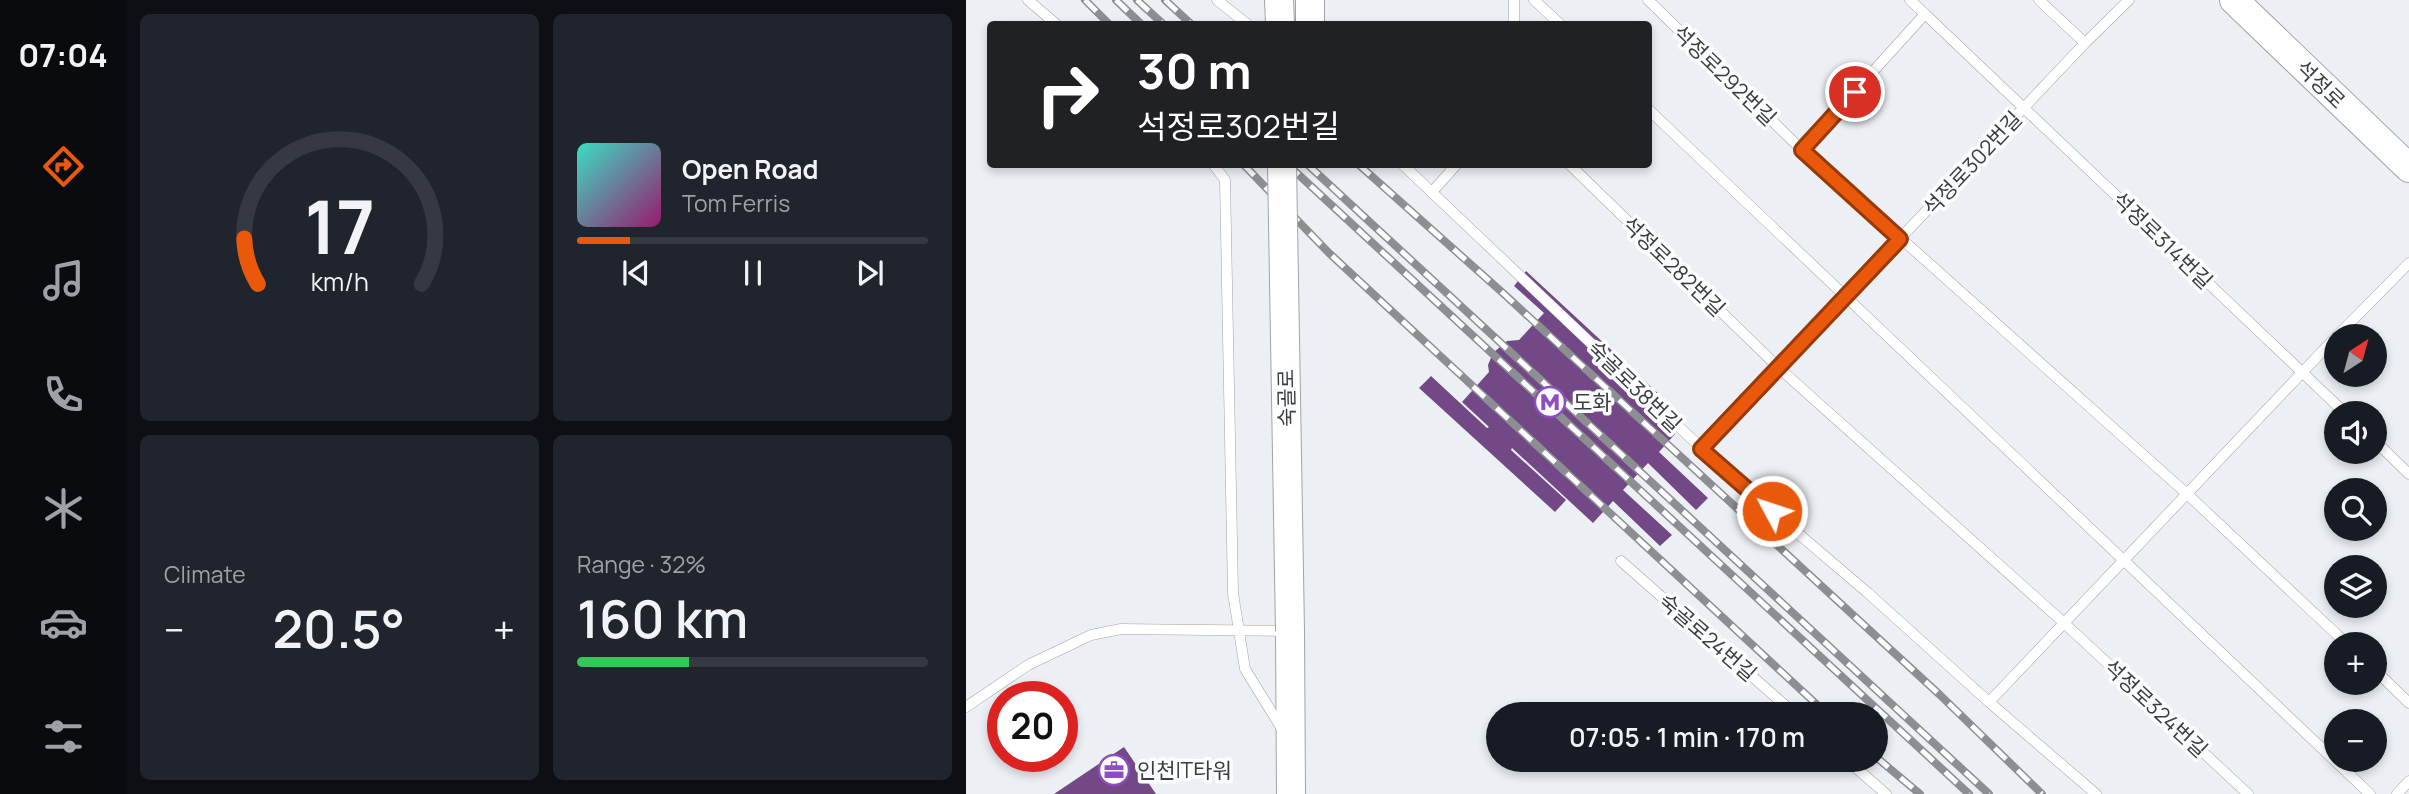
<!DOCTYPE html>
<meta charset="utf-8">
<style>
:root{--surface:#171b24;--page:#20242c;--text:#f1f3f6;--muted:#9ea1a6;--line:#363941;--accent:#ea580c}
body{margin:0;font-family:Manrope,"Noto Sans KR",sans-serif;background:var(--page);color:var(--text);height:100vh;display:flex;flex-direction:column;font-size:26px;white-space:nowrap}
*{box-sizing:border-box;margin:0}
p{font-size:23px;color:var(--muted)}
.icon{flex:none;width:38px;height:38px;fill:none;stroke:currentColor;stroke-width:2;stroke-linecap:round;stroke-linejoin:round}
.map{position:relative;flex:1;overflow:hidden}
.details{display:flex;flex-direction:column;gap:14px;padding:14px;background:#0d0f14;width:840px}
.details>*{flex:none}
.banner{position:absolute;left:21px;top:21px;width:665px;height:147px;border-radius:7px;box-shadow:0 4px 10px #0003;background:#202124;color:#fff;overflow:hidden}
.needle{width:46px;rotate:36deg}
.controls{position:absolute;left:1358px;top:324px;display:grid;gap:14px}
.controls a{display:grid;place-items:center;width:63px;height:63px;border-radius:50%;background:var(--surface);box-shadow:0 4px 10px #0003;font-size:35px}
.speed{position:absolute;left:21px;top:681px;display:flex;gap:14px;font-size:35px;font-weight:700;text-align:center}
.speed>*{display:grid;place-content:center;width:91px;height:91px;border-radius:50%;background:var(--surface);box-shadow:0 4px 10px #0003;line-height:1}
.speed .limit{border:10px solid #d22;background:#fff;color:#111}
.pin{position:absolute;display:grid;place-items:center;width:60px;height:60px;color:#fff;margin:-30px;border:4px solid #fff;border-radius:50%;box-shadow:0 2px 7px #0007}
.me{position:absolute;width:77px;margin:-38px;rotate:310deg;stroke-linejoin:round;filter:drop-shadow(0 0 5px #0008)}
.turn{display:flex;align-items:center;gap:24px;height:147px;padding:0 35px;font-size:32px}
.turn .icon{width:91px;height:91px;stroke-width:2.5}
.turn b{display:block;font-size:49px;line-height:60px}
.big{font-size:52px;font-weight:600;line-height:1.1}
.details .widget{flex:1;display:flex;flex-direction:column;justify-content:center;gap:10px;min-width:0;padding:0 24px;border-radius:10px;background:var(--page)}
.details .dial{align-items:center;gap:0}
.dial svg{height:182px;overflow:visible;fill:none;stroke:var(--line);stroke-width:7;stroke-linecap:round;text-anchor:middle}
.dial text{fill:var(--text);stroke:none}
.song{display:flex;align-items:center;gap:21px}
.cover{width:84px;height:84px;border-radius:10px;background:linear-gradient(135deg,hsl(170 70% 55%),hsl(320 70% 35%))}
.played{height:7px;border-radius:4px;background:linear-gradient(90deg,var(--accent) 15%,var(--line) 15%)}
.keys{display:flex;justify-content:space-around;direction:ltr}
.heat{display:flex;justify-content:space-between;align-items:center;font-size:38px;direction:ltr}
.charge{height:10px;border-radius:5px;background:linear-gradient(90deg,#34c759 32%,var(--line) 0)}
.details .tiles{flex:1;display:grid;gap:14px;grid-template-columns:repeat(2,1fr)}
.trip{position:absolute;left:520px;top:702px;width:402px;height:70px;border-radius:35px;background:var(--surface);box-shadow:0 4px 10px #0003;font-weight:600;line-height:70px;text-align:center}
main{display:flex;flex:1;min-height:0}
.dock{display:flex;flex-direction:column;width:126px;justify-content:space-around;align-items:center;background:#090b0e;color:var(--muted)}
.dock .icon{width:49px;height:49px}
.dock .current{color:var(--accent)}
.dock b{font-size:32px;color:var(--text)}
.map>svg:first-child{display:block}
.building{fill:#734886}
.lines{fill:none;stroke-linecap:round;stroke-linejoin:round}
.lane-casing{stroke:#a0a3a7;stroke-width:11}
.secondary-casing{stroke:#a0a3a7;stroke-width:30}
.lane{stroke:#fff;stroke-width:10}
.secondary{stroke:#fff;stroke-width:28}
.rail-casing{stroke:#8c8e91;stroke-width:8}
.rail{stroke:#fcfdff;stroke-width:5;stroke-dasharray:16;stroke-linecap:butt}
.secondary-bridge-casing{stroke:#a0a3a7;stroke-width:30;stroke-linecap:butt}
.secondary-bridge{stroke:#fff;stroke-width:28}
.route-casing{stroke:#983908;stroke-width:18}
.route{stroke:#ea580c;stroke-width:12}
.labels{text-anchor:middle;dominant-baseline:central;stroke-width:7;stroke-linejoin:round;paint-order:stroke}
.street-label{font-size:21px;fill:#3c3d3f;stroke:#fcfdff}
.poi-label{font-size:21px;fill:#3c3d3f;stroke:#fcfdff;text-anchor:start}
</style>
<main>
<nav class="dock">
<b>07:04</b>
<svg class="icon current" aria-label="directions" viewBox="0 0 24 24"><path d="M12 3l9 9-9 9-9-9zM9 14v-3h6M13 9l2 2-2 2"/></svg>
<svg class="icon" aria-label="music" viewBox="0 0 24 24"><path d="M9 18V5l10-2v13"/><circle cx="6" cy="18" r="3"/><circle cx="16" cy="16" r="3"/></svg>
<svg class="icon" aria-label="phone" viewBox="0 0 24 24"><path d="M5 4h4l2 5-3 2q2 4 5 5l2-3 5 2v4C11 20 4 13 5 4z"/></svg>
<svg class="icon" aria-label="climate" viewBox="0 0 24 24"><path d="M12 3v18M4 7l16 10M4 17L20 7"/></svg>
<svg class="icon" aria-label="car" viewBox="0 0 24 24"><path d="M5 17H2v-5l4-1 3-4h7l3 4 3 1v5h-3M9 17h6M6 11h13"/><circle cx="7" cy="17" r="2"/><circle cx="17" cy="17" r="2"/></svg>
<svg class="icon" aria-label="filters" viewBox="0 0 24 24"><path d="M4 7h16M4 17h16"/><circle cx="9" cy="7" r="2"/><circle cx="15" cy="17" r="2"/></svg>
</nav>
<section class="details">
<div class="tiles">
<div class="widget dial"><svg viewBox="0 0 100 80">
<path d="M14 69A42 42 0 1 1 86 69"/>
<path d="M14 69A42 42 0 0 1 8 49" stroke="#ea580c"/>
<text x="50" y="56" font-size="32" font-weight="700">17</text>
<text x="50" y="72" font-size="11">km/h</text>
</svg></div>
<div class="widget">
<div class="song"><i class="cover"></i><div><b>Open Road</b><p>Tom Ferris</p></div></div>
<div class="played"></div>
<div class="keys"><svg class="icon" aria-label="previous" viewBox="0 0 24 24"><path d="M18 5L8 12l10 7zM5 5v14"/></svg><svg class="icon" aria-label="pause" viewBox="0 0 24 24"><path d="M8 5v14M16 5v14"/></svg><svg class="icon" aria-label="next" viewBox="0 0 24 24"><path d="M6 5l10 7-10 7zM19 5v14"/></svg></div>
</div>
<div class="widget"><p>Climate</p>
<div class="heat"><a>−</a><b class="big">20.5°</b><a>+</a></div>
</div>
<div class="widget"><p>Range · 32%</p><b class="big">160 km</b><div class="charge"></div></div>
</div>
</section>
<div class="map">
<svg width="1443" height="794" viewBox="0 0 1443 794">
<rect width="100%" height="100%" fill="#ecf0f4"/>
<path class="building" d="M560,271L696,397L684,410L649,378L709,434L693,452L742,498L730,510L682,463L657,490L706,535L694,546L647,501L627,523L546,448L545,450L600,500L589,512L453,388L465,376L521,428L523,427L496,402L523,372L522,365L527,353L541,341L553,340L578,313L548,286Z
M158,747L190,794H88Z"/>
<g class="lines">
<g class="lane-casing">
<path id="lane" d="M62,0L90,24
M251,0L281,24
M548,0V24
M568,0L594,24
M682,0L836,150L1220,493L1381,644
M1073,0L1119,43
M959,14L1379,413
M682,109L1404,794
M836,150L959,14L944,0
M247,164L259,180L267,593L279,669L316,729
M436,164L767,478L902,593L1023,702L1130,794
M603,164L813,368L1097,622L1282,794
M466,192L491,164
M1371,336L1443,263
M1409,441L1443,474
M735,449L1119,43L1163,0
M655,561L829,714
M1409,670L1443,703
M1023,702L1370,337
M0,707L62,665L125,635L155,629L323,631
M881,760L920,794
M1431,794L1443,781"/>
</g>
<g class="secondary-casing">
<path id="secondary" d="M313,0L314,24
M344,0V24
M1268,0L1443,168
M324,631L325,794"/>
</g>
<use href="#lane" class="lane"/>
<use href="#secondary" class="secondary"/>
<g class="rail-casing">
<path id="rail" d="M119,0L143,24
M150,0L175,24
M171,0L197,24
M199,0L225,24
M277,164L363,253L861,714
M321,164L1003,794
M341,164L1023,794
M392,164L538,294L974,695L1076,794
M910,757L954,794"/>
</g>
<use href="#rail" class="rail"/>
<g class="secondary-bridge-casing">
<path id="secondary-bridge" d="M316,164L324,631"/>
</g>
<use href="#secondary-bridge" class="secondary-bridge"/>
</g>
<g class="lines">
<g class="route-casing">
<path id="route" d="M806,511L735,449L934,239L836,150L889,92"/>
</g>
<use href="#route" class="route"/>
</g>
<defs>
<g id="metro-ring" transform="scale(1.575)"><circle r="9.5" fill="#fcfdff" stroke="#8f4dc1" stroke-width="1.5"/><path d="M-5.5 5V-5H-3L0 0L3-5H5.5V5H3V-.5L0 4L-3-.5V5Z" fill="#8f4dc1"/></g>
<g id="office-ring" transform="scale(1.575)"><circle r="9.5" fill="#fcfdff" stroke="#8f4dc1" stroke-width="1.5"/><path d="M-6-3h4V-5.5h4V-3h4V5H-6ZM-1-4.5V-3h2v-1.5ZM-6 0V1H6V0Z" fill="#8f4dc1"/></g>
</defs>
<g fill-rule="evenodd">
<use href="#metro-ring" x="584" y="402"/>
<use href="#office-ring" x="148" y="770"/>
</g>
<g class="labels">
<g class="street-label">
<text transform="translate(759 75) rotate(44)">석정로292번길</text>
<text transform="translate(1355 84) rotate(44)">석정로</text>
<text transform="translate(1006 163) rotate(-47)">석정로302번길</text>
<text transform="translate(1197 240) rotate(44)">석정로314번길</text>
<text transform="translate(708 266) rotate(44)">석정로282번길</text>
<text transform="translate(669 386) rotate(44)">숙골로38번길</text>
<text transform="translate(320 398) rotate(-91)">숙골로</text>
<text transform="translate(742 637) rotate(41)">숙골로24번길</text>
<text transform="translate(1190 708) rotate(43)">석정로324번길</text>
</g>
<g class="poi-label">
<text x="607" y="402">도화</text>
<text x="171" y="770">인천IT타워</text>
</g>
</g>
</svg>
<div class="controls">
<a><svg class="needle" viewBox="-14 -14 28 28"><path d="M0-13l5 13h-10z" fill="#e53935"/><path d="M0 13l5-13h-10z" fill="#9ea1a6"/></svg></a>
<a><svg class="icon" aria-label="sound" viewBox="0 0 24 24"><path d="M4 9h4l5-4v14l-5-4H4zM17 9q2 3 0 6"/></svg></a>
<a><svg class="icon" aria-label="search" viewBox="0 0 24 24"><circle cx="10" cy="10" r="6"/><path d="M15 15l6 6"/></svg></a>
<a><svg class="icon" aria-label="layers" viewBox="0 0 24 24"><path d="M12 4l9 5-9 5-9-5zM3 14l9 5 9-5"/></svg></a>
<a>+</a>
<a>−</a>
</div>
<div class="speed"><div class="limit">20</div></div>
<div class="pin" style="left:889px;top:92px;background:#d93025"><svg class="icon" aria-label="arrive" viewBox="0 0 24 24"><path d="M6 21V4h12l-3 4 3 4H6"/></svg></div>
<svg class="me" style="left:806px;top:511px" viewBox="-20 -20 40 40"><circle r="17" fill="#ea580c" stroke="#fff" stroke-width="3"/><path d="M0-11L8 9 0 5-8 9z" fill="#fff"/></svg>
<div class="trip">07:05 · 1 min · 170 m</div>
<div class="banner">
<div class="turn"><svg class="icon" aria-label="right" viewBox="0 0 24 24"><path d="M7 20v-9h11M14 6l5 5-5 5"/></svg><div><b>30 m</b>석정로302번길</div></div>
</div>
</div>
</main>
